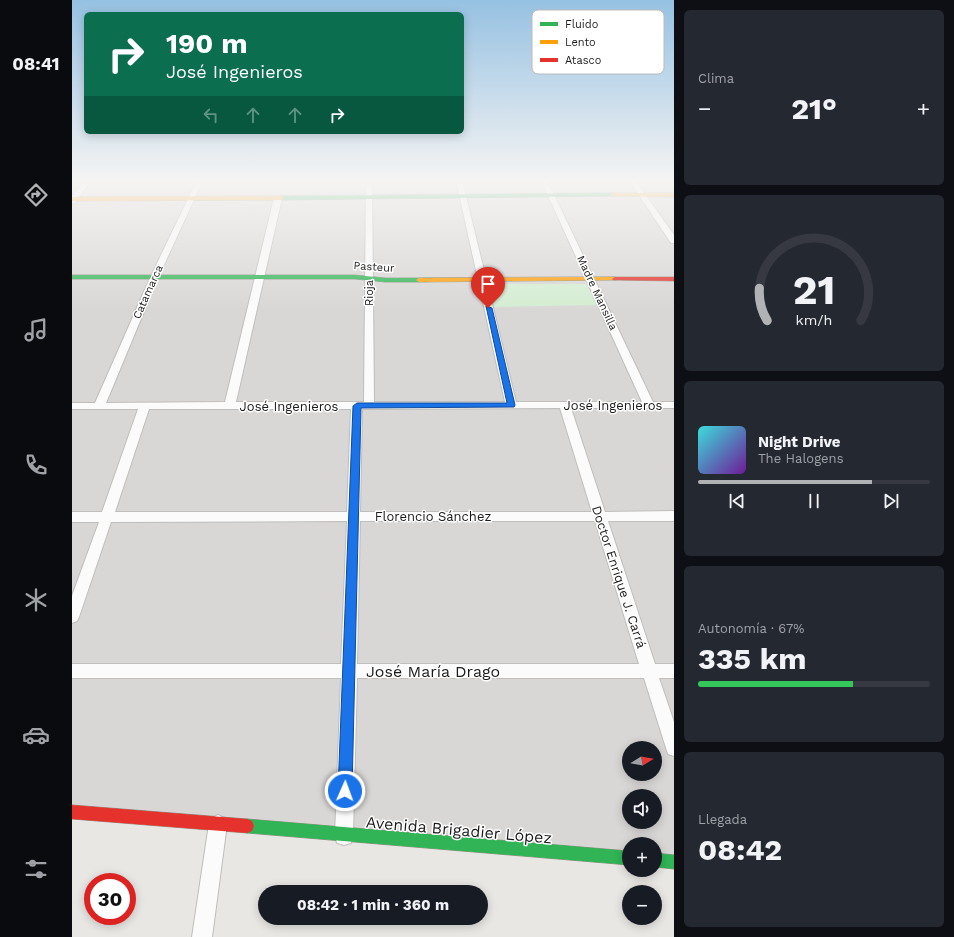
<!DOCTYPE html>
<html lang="es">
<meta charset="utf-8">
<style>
:root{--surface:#171b24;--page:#242831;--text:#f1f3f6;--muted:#9ea1a6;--line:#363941;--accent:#b1b2b3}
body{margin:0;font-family:"Work Sans",sans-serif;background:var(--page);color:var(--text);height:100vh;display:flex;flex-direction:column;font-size:15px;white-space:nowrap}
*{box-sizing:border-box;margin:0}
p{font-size:13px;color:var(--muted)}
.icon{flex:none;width:22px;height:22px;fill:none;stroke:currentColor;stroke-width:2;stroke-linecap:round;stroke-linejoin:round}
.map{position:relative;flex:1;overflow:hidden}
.drawer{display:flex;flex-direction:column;gap:10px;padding:10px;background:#0d0f14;width:280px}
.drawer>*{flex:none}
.top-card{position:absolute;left:12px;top:12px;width:380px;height:122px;border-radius:6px;box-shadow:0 2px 10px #0003;background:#0b6e4f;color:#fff;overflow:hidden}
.needle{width:26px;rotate:79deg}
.controls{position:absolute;left:550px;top:741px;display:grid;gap:8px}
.controls a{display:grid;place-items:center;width:40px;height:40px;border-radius:50%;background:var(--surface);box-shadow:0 2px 10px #0003;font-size:20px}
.speed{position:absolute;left:12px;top:873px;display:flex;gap:8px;font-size:20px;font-weight:700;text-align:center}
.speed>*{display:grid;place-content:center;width:52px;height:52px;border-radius:50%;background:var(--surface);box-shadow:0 2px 10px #0003;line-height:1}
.speed .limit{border:6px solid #d22;background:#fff;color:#111}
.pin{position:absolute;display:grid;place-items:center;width:34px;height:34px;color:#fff;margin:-41px -17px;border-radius:50% 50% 50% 0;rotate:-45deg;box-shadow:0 0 4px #0007}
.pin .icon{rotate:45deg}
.me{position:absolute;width:44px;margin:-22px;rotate:2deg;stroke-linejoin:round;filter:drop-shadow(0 0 3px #0008)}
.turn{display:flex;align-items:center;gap:14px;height:84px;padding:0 16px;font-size:18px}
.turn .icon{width:52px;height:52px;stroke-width:2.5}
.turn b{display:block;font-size:28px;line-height:34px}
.lanes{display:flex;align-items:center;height:38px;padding:0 16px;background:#0003;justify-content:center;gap:20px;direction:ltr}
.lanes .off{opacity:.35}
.big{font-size:30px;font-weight:700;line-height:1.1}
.drawer .card{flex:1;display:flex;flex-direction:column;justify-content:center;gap:6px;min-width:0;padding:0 14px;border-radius:6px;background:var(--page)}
.drawer .dial{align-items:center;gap:0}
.dial svg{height:104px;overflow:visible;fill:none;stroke:var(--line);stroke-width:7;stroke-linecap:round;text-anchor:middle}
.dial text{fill:var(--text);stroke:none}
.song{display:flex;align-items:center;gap:12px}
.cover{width:48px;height:48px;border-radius:6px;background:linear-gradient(135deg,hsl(180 70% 55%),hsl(280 70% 35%))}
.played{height:4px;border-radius:2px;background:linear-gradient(90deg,var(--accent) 75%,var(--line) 75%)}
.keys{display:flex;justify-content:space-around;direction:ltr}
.heat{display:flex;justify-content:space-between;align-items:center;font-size:22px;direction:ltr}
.charge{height:6px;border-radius:3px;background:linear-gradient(90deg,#34c759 67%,var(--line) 0)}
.trip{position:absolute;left:186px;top:885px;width:230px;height:40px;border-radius:20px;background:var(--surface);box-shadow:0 2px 10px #0003;font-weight:700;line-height:40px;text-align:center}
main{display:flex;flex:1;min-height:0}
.menu{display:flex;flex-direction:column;width:72px;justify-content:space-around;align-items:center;background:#090b0e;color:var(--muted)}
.menu .icon{width:28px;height:28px}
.menu .current{color:var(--accent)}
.menu b{font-size:18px;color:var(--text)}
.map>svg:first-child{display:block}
.residential{fill:#d8d7d5;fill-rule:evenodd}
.park{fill:#d4edd2}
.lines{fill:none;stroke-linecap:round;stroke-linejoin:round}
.street-casing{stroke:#bfbebc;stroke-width:2}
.fast-casing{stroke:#90907f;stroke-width:1}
.slow-casing{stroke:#90907f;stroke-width:1}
.jam-casing{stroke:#90907f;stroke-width:1}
.street{fill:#fcfbfb;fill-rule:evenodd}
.fast{fill:#30b455;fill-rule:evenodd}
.slow{fill:#ff9f0a;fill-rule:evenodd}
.jam{fill:#e5322d;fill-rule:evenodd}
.route{fill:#1a73e8;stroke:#114b97}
.labels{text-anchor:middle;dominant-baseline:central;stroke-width:3;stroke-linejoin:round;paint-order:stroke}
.far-street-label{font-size:11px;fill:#1b1b1b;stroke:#fff}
.street-label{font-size:13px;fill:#1b1b1b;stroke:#fff}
.near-street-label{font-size:16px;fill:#1b1b1b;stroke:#fff}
.key{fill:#fff;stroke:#bbb;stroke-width:1}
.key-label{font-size:11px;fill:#1b1b1b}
</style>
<main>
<nav class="menu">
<b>08:41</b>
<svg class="icon current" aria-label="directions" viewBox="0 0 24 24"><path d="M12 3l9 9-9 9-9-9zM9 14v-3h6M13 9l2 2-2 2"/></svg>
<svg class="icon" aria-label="music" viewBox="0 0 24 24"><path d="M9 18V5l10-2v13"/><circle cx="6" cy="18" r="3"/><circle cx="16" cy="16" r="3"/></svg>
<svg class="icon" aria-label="phone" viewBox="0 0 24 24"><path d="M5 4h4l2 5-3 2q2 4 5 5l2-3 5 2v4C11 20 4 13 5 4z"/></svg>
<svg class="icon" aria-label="climate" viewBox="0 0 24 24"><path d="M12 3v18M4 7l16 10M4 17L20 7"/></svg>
<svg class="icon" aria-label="car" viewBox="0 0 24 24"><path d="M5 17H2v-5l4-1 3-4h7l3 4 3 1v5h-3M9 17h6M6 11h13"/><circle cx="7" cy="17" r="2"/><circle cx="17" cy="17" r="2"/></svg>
<svg class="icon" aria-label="filters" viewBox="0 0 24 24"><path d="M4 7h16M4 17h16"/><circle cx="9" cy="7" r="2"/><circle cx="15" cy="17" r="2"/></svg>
</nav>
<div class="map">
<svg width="602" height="937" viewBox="0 0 602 937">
<rect width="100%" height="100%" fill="#e9e7e4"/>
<path class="residential" d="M0,180H602V862L583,860V844H557V858L0,812ZM557,748H583V774H557ZM557,796H583V822H557Z"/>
<path class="park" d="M417,284H514L525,305L422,307Z"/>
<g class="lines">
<g class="street-casing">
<path id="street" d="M13,180H19L3,203H0V196Z
M125,180H131L86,278L34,403L153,402L202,198L206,196L210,198L164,402H292L294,180H300L302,402H433L384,180H390L444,402H570L469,180H475L581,402H602V408H499L533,512L602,511V521H536L583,664H602V678H587L602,722V756L596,754L594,748L572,678H285L281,836L279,843L272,845L265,843L263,836L269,678H0V664H269L275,521L39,522L7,617L5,621L0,623V596L27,522H0V512H30L66,409H0V403H23L78,278ZM488,408L520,512H288L290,409ZM77,409H279L275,512H43ZM288,521H523L567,664H285Z
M557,180H563L602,235V243H599Z
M146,815L152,818L155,824L140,937H120L137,824L140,818Z"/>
</g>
<g class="fast-casing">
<path id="fast" d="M541,193L543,194V196L209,200L206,198L209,196Z
M0,275H283L313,278H347L350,280L347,282H313L283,279H0Z
M175,819L557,851V865L175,833L170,831L168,826L170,821Z
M583,853L602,855V869L583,867Z"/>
</g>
<g class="slow-casing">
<path id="slow" d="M541,193H602V197L539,196V194Z
M0,197L209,196L212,198L209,200L0,201Z
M543,277L546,279L545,280L347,282L344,280L347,278Z"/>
</g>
<g class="jam-casing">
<path id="jam" d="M543,277H602V281L541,280L540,279Z
M0,805L175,819L180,821L182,826L180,831L175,833L0,819Z"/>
</g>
<use href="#street" class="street"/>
<use href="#fast" class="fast"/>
<use href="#slow" class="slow"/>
<use href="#jam" class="jam"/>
</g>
<linearGradient id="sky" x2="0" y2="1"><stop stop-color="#96c1e2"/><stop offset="0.58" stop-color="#f5f4f3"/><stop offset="1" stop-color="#f5f4f3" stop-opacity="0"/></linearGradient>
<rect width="602" height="311" fill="url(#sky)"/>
<path class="route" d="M414,306L420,308L443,405L442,407L289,408L280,791L278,795L273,797L268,795L266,791L281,406L285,403H435Z"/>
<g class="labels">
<g class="far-street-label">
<text transform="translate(302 267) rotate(4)">Pasteur</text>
<text transform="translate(76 292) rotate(-66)">Catamarca</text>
<text transform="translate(297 293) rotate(-90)">Rioja</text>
<text transform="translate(525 293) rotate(65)">Madre Mansilla</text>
</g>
<g class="street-label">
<text x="541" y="405">José Ingenieros</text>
<text x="217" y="406">José Ingenieros</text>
<text x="361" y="516">Florencio Sánchez</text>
<text transform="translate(547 577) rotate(72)">Doctor Enrique J. Carrá</text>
</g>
<g class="near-street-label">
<text x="361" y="671">José María Drago</text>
<text transform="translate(387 830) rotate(5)">Avenida Brigadier López</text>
</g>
</g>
<rect x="460" y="10" width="132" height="64" rx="6" class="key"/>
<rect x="468" y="22" width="18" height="4" fill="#30b455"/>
<rect x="468" y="40" width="18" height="4" fill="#ff9f0a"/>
<rect x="468" y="58" width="18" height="4" fill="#e5322d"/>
<g class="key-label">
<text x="493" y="28">Fluido</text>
<text x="493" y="46">Lento</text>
<text x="493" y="64">Atasco</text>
</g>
</svg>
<div class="controls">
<a><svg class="needle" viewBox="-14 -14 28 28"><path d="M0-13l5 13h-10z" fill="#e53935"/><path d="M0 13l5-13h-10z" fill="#9ea1a6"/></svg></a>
<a><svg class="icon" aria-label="sound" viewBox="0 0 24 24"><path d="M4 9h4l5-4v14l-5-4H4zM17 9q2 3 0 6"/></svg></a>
<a>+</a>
<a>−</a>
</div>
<div class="speed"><div class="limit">30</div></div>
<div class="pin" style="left:416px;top:308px;background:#d93025"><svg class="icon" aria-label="arrive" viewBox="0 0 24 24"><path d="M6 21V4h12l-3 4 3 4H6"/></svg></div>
<svg class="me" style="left:273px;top:791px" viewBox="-20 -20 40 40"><circle r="17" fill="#1a73e8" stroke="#fff" stroke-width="3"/><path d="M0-11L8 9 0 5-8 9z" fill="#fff"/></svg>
<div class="trip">08:42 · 1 min · 360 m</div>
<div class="top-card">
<div class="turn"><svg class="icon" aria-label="right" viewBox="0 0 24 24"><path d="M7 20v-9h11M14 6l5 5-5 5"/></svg><div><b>190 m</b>José Ingenieros</div></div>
<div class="lanes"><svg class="icon off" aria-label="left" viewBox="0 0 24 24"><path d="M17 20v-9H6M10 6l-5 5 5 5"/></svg><svg class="icon off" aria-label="ahead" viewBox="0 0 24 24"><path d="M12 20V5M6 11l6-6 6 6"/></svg><svg class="icon off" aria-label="ahead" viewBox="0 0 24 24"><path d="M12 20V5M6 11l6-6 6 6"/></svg><svg class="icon" aria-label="right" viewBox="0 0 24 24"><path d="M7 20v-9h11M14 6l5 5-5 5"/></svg></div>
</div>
</div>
<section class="drawer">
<div class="card"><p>Clima</p>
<div class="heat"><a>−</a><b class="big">21°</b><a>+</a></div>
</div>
<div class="card dial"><svg viewBox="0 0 100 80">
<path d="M14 69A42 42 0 1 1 86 69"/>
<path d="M14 69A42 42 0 0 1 8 44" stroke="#b1b2b3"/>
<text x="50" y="56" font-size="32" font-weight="700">21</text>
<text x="50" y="72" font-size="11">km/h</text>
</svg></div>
<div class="card">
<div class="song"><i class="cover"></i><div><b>Night Drive</b><p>The Halogens</p></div></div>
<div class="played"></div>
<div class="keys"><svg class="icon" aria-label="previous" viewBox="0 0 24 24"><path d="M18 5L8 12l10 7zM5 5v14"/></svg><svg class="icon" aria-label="pause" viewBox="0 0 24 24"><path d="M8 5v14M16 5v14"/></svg><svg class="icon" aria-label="next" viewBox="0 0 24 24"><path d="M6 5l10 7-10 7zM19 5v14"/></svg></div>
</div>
<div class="card"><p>Autonomía · 67%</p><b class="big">335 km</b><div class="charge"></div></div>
<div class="card"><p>Llegada</p><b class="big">08:42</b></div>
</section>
</main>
